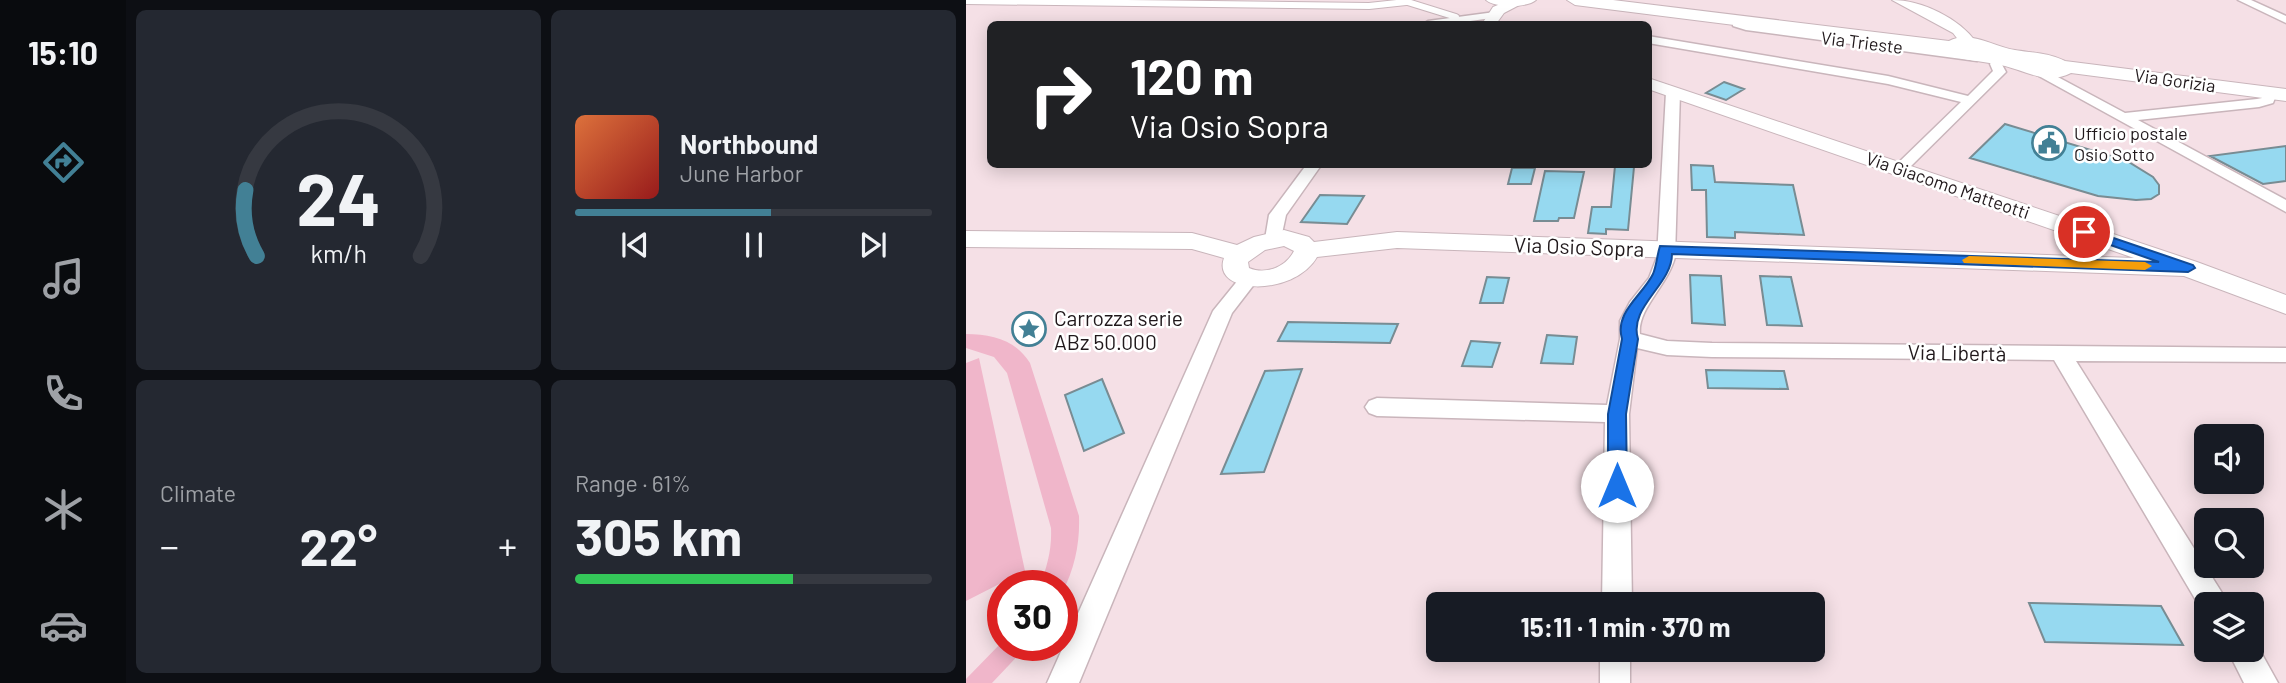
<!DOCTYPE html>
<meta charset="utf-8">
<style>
:root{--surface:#171b24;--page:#242831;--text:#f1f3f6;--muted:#9ea1a6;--line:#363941;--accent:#428095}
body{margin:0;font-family:Barlow,sans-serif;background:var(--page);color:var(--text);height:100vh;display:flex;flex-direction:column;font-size:26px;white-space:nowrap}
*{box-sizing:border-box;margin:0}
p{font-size:23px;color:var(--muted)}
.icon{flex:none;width:38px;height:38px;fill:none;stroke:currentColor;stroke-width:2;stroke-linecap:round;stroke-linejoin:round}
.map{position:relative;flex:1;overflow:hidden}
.sheet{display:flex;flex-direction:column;gap:10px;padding:10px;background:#0d0f14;width:840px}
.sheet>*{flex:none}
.guide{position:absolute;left:21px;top:21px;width:665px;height:147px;border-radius:10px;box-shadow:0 4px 18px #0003;background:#202124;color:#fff;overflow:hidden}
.controls{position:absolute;left:1228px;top:424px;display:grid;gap:14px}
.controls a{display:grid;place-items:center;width:70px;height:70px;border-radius:10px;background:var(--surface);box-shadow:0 4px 18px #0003;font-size:35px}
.speed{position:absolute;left:21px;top:570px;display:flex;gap:14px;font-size:35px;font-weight:700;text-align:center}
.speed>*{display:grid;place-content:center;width:91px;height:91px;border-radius:50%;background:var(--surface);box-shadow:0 4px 18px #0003;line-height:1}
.speed .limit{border:10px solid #d22;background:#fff;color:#111}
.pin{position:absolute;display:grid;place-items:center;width:60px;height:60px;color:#fff;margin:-30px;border:4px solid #fff;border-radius:50%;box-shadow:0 2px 7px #0007}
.me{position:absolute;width:77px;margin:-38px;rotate:0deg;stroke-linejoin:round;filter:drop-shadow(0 0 5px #0008)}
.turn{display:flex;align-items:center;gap:24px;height:147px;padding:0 28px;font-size:32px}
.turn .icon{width:91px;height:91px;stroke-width:2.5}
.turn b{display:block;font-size:49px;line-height:60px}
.big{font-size:52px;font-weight:700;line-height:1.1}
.sheet .widget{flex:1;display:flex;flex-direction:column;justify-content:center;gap:10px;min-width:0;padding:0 24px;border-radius:10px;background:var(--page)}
.sheet .dial{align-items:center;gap:0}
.dial svg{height:182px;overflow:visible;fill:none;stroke:var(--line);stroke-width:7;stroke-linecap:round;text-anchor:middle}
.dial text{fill:var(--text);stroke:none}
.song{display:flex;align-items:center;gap:21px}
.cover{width:84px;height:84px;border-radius:10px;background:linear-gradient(135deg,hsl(20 70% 55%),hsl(0 70% 35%))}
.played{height:7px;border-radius:4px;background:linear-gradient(90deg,var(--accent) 55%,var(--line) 55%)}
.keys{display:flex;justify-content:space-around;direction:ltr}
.heat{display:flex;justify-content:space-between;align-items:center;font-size:38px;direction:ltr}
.charge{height:10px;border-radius:5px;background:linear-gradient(90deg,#34c759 61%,var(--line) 0)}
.sheet .tiles{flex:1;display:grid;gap:10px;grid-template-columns:repeat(2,1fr)}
.trip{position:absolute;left:460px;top:592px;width:399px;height:70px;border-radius:10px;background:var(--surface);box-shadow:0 4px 18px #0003;font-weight:700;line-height:70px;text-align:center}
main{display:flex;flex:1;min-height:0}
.menu{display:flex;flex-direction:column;width:126px;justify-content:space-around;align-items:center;background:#090b0e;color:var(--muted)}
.menu .icon{width:49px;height:49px}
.menu .active{color:var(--accent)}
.menu b{font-size:32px;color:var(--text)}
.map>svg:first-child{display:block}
.green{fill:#f0b6ca}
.building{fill:#96d9f0;stroke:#788c93;stroke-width:2}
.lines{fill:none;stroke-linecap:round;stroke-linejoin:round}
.lane-casing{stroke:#c9b5bb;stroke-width:8}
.street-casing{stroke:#c9b5bb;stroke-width:3}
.secondary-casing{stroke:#c9b5bb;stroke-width:2}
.primary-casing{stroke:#c9b5bb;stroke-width:2}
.lane{stroke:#fff;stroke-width:6}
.street{fill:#fff;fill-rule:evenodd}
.secondary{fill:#fff;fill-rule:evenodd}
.primary{fill:#fff;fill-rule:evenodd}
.route{fill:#1a73e8;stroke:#114b97;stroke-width:2}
.slow{fill:#f59e0b}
.labels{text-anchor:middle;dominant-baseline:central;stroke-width:5;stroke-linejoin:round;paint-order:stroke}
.far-street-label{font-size:18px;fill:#20181b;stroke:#fff}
.far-poi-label{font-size:18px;fill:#20181b;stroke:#fff;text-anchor:start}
.street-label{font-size:21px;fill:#20181b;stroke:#fff}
.poi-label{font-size:21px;fill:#20181b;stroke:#fff;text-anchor:start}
</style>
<main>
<nav class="menu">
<b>15:10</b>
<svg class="icon active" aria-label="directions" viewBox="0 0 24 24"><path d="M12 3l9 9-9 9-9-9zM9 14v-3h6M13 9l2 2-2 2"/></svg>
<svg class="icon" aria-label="music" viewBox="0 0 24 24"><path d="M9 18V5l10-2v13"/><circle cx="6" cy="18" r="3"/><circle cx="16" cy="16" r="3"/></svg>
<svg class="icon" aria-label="phone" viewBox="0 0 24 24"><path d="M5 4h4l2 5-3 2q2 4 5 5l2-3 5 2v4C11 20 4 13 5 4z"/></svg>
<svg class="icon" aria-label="climate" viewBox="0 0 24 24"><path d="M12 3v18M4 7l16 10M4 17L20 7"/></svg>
<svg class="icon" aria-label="car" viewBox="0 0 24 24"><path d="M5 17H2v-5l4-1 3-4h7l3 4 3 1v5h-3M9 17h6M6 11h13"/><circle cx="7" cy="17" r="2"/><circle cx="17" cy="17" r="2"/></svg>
</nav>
<section class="sheet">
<div class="tiles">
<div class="widget dial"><svg viewBox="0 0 100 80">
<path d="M14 69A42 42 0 1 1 86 69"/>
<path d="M14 69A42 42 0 0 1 9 40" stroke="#428095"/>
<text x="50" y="56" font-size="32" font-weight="700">24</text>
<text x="50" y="72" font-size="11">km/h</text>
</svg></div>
<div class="widget">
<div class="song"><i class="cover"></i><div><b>Northbound</b><p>June Harbor</p></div></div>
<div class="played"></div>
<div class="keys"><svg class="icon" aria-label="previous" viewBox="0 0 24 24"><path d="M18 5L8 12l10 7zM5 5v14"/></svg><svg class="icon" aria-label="pause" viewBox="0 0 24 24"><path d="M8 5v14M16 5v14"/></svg><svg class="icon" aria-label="next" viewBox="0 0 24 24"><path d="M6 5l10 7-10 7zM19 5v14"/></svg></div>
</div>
<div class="widget"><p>Climate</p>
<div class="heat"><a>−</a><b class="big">22°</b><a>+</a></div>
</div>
<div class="widget"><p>Range · 61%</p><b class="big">305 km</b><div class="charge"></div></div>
</div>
</section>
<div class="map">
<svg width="1320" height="683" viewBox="0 0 1320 683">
<rect width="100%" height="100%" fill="#f5e0e6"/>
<path class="green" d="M0,334C26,334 50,340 64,363L113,516C114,543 109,568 96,593V586H74C81,566 86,550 85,528L41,373L28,357L0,348Z
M13,358L59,571L0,601V363Z
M37,641V646H61L26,683H0V679Z"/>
<path class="building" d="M758,82L778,89L760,100L740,93Z
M1039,124L1161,161L1187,177L1193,185V194L1185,199L1170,200L1132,196L1004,158Z
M1320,146V181L1297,184L1244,156Z
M725,165L747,166L749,182L827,185L838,235L769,232V238L741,237L740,190H726Z
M649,166L668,167L662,230L640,229V234L622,233L626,207H645Z
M546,168H569L565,184H542Z
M579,171L618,172L608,218H593L592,221H568Z
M354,195L398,196L381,224L335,222Z
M724,275L755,276L759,325L726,323Z
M794,276L825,277L836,326L801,325Z
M521,277L543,278L537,303H514Z
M322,322L432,324L424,343L312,341Z
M581,335L611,337L607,364L575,363Z
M505,341L534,343L526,367L496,366Z
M336,369L298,472L255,474L299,371Z
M740,370L818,371L822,389L742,388Z
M136,379L158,433L118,451L99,395Z
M1063,603L1195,606L1217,645L1079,642Z"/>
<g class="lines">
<g class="lane-casing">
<path id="lane" d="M435,0L490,17
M0,1L403,6L440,2"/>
</g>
<g class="street-casing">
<path id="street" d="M1272,0H1285L1320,16V23Z
M529,12L533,13V17L483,24H457L462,21Z
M768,18H776L777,22L782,24L1011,53L1017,57L1011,61L780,30L767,26Z
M682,36L922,76L1002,96L1027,71L1024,64L1026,61H1034L1040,72L940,171H930L927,168L930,165L995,102L922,84L682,43Z
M1075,68L1159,113L1291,99L1296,98L1299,90H1309L1311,93L1307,103L1293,107L1172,120L1320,200V212L1071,75V69Z
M707,88L714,92L709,257C702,285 671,309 674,334L701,341L746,343L1320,348V362L1110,361L1263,604H1241V615L1238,614L1088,360L746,357L701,355L671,348L663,414L666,604H636L639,422L411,416L403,413L399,407L403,401L411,398L641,405L654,339V321L664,302L683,278L691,257L700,92Z
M341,164H356L320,215L314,243H302L299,239L303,215Z
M284,272L293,278L266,313L113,683H81L247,311L277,274Z
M1287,638L1312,683H1278L1261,649H1286Z
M634,649H664V683H634Z"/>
</g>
<g class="secondary-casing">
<path id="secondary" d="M544,0L561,1L538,13L530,24H516L527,7Z
M926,0C956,0 993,18 1011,43L1009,46H997L987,33Z
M682,78L1231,262L1320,295V314L1218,276L431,248L351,257C328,297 245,295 258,258L226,249L0,247V231L226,233L271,245L288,237L318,230L343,237L348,242L431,232L1168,258L682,89ZM318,246L328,251C320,267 300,275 283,268L282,262L299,250Z"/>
</g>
<g class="primary-casing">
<path id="primary" d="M520,0H570C561,8 529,8 520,0Z
M601,0H647L983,41C1005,30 1028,47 1049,50C1067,53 1083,53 1099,61L1320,89V101L1105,73C1082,85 1062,72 1039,66C1023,62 1005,61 989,57L982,52L609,5Z"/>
</g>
<use href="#lane" class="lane"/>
<use href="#street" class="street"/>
<use href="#secondary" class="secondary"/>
<use href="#primary" class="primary"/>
</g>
<path class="route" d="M1118,228L1227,265L1229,268L1222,272L706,254C706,285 662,307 672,339L660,414L661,486L658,492L651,494L644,492L642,486V414L656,339C648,312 677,295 687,274C691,264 691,255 694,246L1193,262L1113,234V229Z"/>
<path class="slow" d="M1003,256L1179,262L1186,266L1179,270L998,263L996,260Z"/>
<defs>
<g id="civic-ring" transform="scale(1.75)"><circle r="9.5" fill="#fff" stroke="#428095" stroke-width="1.5"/><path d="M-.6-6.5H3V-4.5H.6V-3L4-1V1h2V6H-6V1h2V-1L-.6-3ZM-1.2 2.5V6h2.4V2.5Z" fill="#428095"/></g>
<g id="sight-ring" transform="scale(1.75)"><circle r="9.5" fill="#fff" stroke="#428095" stroke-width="1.5"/><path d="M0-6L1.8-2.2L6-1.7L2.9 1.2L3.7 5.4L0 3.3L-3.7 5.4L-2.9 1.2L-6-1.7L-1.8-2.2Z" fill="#428095"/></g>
</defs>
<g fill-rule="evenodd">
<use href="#civic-ring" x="1083" y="143"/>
<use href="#sight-ring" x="63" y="329"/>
</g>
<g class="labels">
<g class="far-street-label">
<text transform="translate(896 42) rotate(7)">Via Trieste</text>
<text transform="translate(1209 80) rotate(8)">Via Gorizia</text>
<text transform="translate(982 185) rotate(19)">Via Giacomo Matteotti</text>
</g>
<g class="far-poi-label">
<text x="1108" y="133">Ufficio postale<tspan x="1108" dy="21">Osio Sotto</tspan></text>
</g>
<g class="street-label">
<text transform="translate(613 246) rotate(2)">Via Osio Sopra</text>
<text transform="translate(991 352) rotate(1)">Via Libertà</text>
</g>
<g class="poi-label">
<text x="88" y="317">Carrozza serie<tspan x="88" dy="24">ABz 50.000</tspan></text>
</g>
</g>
</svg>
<div class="controls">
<a><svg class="icon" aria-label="sound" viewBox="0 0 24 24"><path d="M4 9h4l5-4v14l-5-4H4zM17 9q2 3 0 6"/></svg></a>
<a><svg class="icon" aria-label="search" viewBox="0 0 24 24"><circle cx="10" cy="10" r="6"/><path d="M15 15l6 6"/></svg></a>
<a><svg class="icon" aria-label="layers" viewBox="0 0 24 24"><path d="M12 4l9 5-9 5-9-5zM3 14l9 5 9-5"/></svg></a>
</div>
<div class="speed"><div class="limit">30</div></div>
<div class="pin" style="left:1118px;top:232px;background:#d93025"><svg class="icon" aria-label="arrive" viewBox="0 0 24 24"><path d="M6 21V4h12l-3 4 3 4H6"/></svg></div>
<svg class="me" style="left:651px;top:486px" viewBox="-20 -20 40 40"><circle r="19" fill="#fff"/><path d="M0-13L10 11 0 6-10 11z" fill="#1a73e8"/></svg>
<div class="trip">15:11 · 1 min · 370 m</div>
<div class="guide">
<div class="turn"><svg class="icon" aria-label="right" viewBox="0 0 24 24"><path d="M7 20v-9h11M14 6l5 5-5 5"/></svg><div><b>120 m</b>Via Osio Sopra</div></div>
</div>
</div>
</main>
